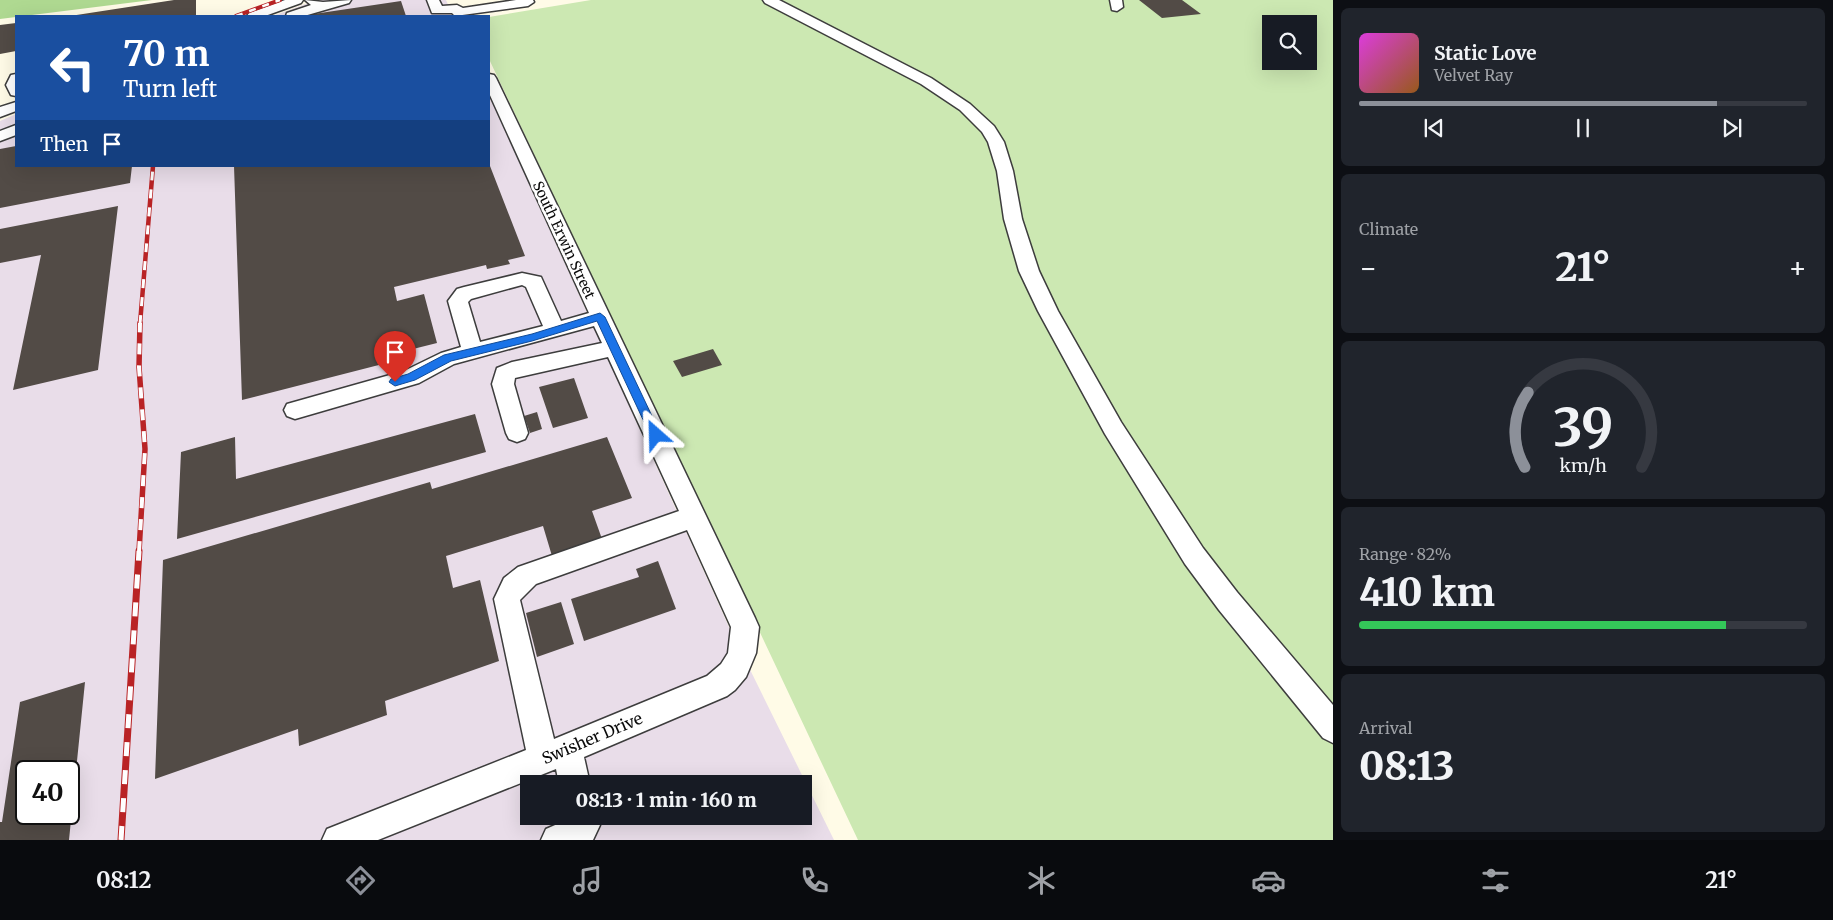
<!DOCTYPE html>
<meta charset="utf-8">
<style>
:root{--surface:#171b24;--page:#20242c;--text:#f1f3f6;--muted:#9ea1a6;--line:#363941;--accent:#8c9099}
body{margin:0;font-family:Merriweather,serif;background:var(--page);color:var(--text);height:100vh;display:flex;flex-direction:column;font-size:19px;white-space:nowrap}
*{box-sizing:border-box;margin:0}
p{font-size:16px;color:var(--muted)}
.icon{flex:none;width:28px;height:28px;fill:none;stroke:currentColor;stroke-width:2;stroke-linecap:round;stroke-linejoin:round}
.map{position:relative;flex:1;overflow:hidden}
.drawer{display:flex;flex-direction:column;gap:8px;padding:8px;background:#0d0f14;width:500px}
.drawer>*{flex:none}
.guide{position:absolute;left:15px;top:15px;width:475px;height:152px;border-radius:0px;box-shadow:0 5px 20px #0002;background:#1a4fa0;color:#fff;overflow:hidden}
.buttons{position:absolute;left:1262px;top:15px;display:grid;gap:10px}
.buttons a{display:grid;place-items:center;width:55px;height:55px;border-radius:0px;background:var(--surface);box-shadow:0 5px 20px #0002;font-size:25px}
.speed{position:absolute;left:15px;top:760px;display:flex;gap:10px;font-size:25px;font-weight:700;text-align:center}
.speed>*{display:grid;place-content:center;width:65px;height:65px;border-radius:50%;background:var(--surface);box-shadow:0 5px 20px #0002;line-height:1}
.speed .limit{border:2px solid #111;border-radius:8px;background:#fff;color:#111}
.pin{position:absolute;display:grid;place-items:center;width:42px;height:42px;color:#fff;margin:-51px -21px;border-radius:50% 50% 50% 0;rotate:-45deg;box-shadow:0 0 5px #0007}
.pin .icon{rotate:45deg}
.me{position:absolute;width:55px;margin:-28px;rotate:335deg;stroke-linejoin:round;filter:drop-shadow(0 0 4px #0008)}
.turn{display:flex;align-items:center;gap:18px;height:105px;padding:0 25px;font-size:22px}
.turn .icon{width:65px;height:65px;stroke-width:2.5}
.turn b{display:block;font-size:35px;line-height:42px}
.then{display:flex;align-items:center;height:48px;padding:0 25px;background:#0003;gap:10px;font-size:19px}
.big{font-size:38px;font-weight:800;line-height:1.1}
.drawer .widget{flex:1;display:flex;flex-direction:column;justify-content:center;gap:8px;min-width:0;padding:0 18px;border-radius:8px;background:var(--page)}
.drawer .dial{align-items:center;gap:0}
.dial svg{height:130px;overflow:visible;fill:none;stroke:var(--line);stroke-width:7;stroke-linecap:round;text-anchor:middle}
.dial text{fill:var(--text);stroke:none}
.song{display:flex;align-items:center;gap:15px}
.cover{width:60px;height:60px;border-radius:8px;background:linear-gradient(135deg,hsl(300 70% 55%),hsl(30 70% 35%))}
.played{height:5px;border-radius:2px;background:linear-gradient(90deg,var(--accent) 80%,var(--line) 80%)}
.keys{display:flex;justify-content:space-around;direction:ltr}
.heat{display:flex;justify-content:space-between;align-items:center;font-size:28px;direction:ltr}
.charge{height:8px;border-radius:4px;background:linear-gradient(90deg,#34c759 82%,var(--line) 0)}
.trip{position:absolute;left:520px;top:775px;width:292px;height:50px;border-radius:0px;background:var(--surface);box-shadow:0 5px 20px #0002;font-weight:800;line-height:50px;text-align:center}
.dock{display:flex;height:80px;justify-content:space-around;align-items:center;background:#090b0e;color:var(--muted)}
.dock .icon{width:35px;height:35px}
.dock .current{color:var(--accent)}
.dock b{font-size:22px;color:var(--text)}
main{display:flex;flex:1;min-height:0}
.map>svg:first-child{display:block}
.industrial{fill:#e9dde9;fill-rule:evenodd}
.green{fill:#cce8b2;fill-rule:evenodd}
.forest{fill:#afd991}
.building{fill:#524b46;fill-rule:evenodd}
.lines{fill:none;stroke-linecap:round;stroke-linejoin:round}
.minor-casing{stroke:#3d3d3d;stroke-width:3}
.minor{fill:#fff;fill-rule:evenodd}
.rail-far3-casing{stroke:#b92325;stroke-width:4}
.rail-far2-casing{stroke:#b92325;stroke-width:4.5}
.rail-far1-casing{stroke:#b92325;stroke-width:5.5}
.rail-casing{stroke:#b92325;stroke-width:7}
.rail-far3{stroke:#fff;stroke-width:2.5;stroke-dasharray:7;stroke-linecap:butt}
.rail-far2{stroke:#fff;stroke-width:3;stroke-dasharray:9;stroke-linecap:butt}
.rail-far1{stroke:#fff;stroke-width:4;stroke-dasharray:11;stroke-linecap:butt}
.rail{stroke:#fff;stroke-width:5;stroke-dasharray:14;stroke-linecap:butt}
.route{fill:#1a73e8;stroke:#114b97}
.labels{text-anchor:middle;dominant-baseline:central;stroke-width:5;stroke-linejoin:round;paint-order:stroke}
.street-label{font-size:14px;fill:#0a0a0a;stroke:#fff}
.near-street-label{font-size:16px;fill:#0a0a0a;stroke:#fff}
</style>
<main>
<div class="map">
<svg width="1333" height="840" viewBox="0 0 1333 840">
<rect width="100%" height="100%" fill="#fffbe7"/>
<path class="industrial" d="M316,0H446L453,16H273Z
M489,95L729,627L834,840H0V121L16,114V166H489ZM26,771H69V814H26ZM529,784H804V816H529Z"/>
<path class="green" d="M591,0H1333V840H858L489,59V17ZM1271,24H1309V61H1271Z"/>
<path class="forest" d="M0,0H152L0,19Z"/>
<path class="building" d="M174,0H196V16H70Z
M1139,0H1182L1201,14L1162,18Z
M401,1L406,16H307V15Z
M16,23V51L0,54V25Z
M16,146V166H132L130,183L0,208V149Z
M234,166H490L525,256L508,260L510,264L487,269L486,265L394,287L397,301L424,294L437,343L409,350L410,357L242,400Z
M118,206L98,370L13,390L41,255L0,263V229Z
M713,349L722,365L682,377L673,361Z
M574,378L588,418L553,428L539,387Z
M537,412L542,429L530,433L524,416Z
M475,414L486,452L177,539L181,452L235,437L236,479Z
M607,437L632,498L592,511L602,539L552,556L543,526L446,556L453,588L480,580L499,661L385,701L387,715L299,746L298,729L155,779L163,560L430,482L432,489Z
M658,561L676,609L584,641L571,599L639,577L636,569Z
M561,602L574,644L537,657L526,613Z
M85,682L69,840H0V822H2L20,702ZM26,771H69V814H26Z"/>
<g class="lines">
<g class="minor-casing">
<path id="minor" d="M285,0H303L301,3L265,16H247L249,13Z
M305,0L323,2L351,0L349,3L304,16H286L287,13L311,5Z
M427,0H439L442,6L457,5L463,8L516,0H533L534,2L528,6L455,16L452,13H432Z
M763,0H779L931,78L970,104L994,126L1004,142L1013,171L1022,219L1039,271L1058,311L1121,422L1203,548L1237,592L1333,705V743L1323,738L1219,610L1185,564L1105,434L1038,311L1019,271L1004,219L997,171L988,142L982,132L960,110L921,84L765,3Z
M1110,0H1122L1123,7L1117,11L1112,10Z
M16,74V96L11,95L6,85L11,75Z
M489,74L494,75L496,78L755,618L759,627L756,653L746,677L735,690L727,696L584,757L590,784H559L556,769L378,840H322L327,829L526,750L494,599L504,578L518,567L679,511L608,357L515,378L514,384L528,433L525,439L517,442L509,439L506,433L492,384L497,368L512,362L602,343L594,326L454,364L419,383L295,419L287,416L284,410L287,404L404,371L441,353L461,347L448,301L457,289L464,287L522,273L541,277L561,321L589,313L489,93ZM522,285L526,287L543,326L480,342L468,302L471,299ZM687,530L731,627L728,653L721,664L707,676L554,739L520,600L536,584Z
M16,102V111L0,117V107Z
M16,125V135L0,141V131Z
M571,816H596L600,825L593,840H541L546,829L569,819Z"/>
</g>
<use href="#minor" class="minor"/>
<g class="rail-far3-casing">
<path id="rail-far3" d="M236,16L280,0"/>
</g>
<g class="rail-far2-casing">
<path id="rail-far2" d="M140,324L153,166"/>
</g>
<g class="rail-far1-casing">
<path id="rail-far1" d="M139,552L145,449L139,367L140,323"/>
</g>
<g class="rail-casing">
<path id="rail" d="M121,840L139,551"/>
</g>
<use href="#rail-far3" class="rail-far3"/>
<use href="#rail-far2" class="rail-far2"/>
<use href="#rail-far1" class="rail-far1"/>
<use href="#rail" class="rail"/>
</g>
<path class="route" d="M600,313L605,317L661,435L660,439H652L597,321L532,341L451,361L415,380L395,386L389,382L391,379L408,374L444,355L532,334Z"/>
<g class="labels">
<g class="street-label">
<text transform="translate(564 240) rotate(65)">South Erwin Street</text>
</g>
<g class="near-street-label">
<text transform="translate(592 738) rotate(-23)">Swisher Drive</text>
</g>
</g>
</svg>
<div class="buttons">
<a><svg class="icon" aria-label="search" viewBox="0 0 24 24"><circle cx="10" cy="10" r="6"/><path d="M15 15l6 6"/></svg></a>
</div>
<div class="speed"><div class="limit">40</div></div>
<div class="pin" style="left:395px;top:382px;background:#d93025"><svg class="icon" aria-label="arrive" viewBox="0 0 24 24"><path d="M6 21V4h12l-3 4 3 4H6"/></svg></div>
<svg class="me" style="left:656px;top:435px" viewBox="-20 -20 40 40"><path d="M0-17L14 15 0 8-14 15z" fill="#1a73e8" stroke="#fff" stroke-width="4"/></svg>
<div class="trip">08:13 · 1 min · 160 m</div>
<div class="guide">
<div class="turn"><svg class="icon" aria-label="left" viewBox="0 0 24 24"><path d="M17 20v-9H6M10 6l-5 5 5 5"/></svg><div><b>70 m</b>Turn left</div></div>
<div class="then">Then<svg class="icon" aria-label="arrive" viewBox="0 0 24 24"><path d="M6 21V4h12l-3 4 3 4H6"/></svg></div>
</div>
</div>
<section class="drawer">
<div class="widget">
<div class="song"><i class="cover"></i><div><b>Static Love</b><p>Velvet Ray</p></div></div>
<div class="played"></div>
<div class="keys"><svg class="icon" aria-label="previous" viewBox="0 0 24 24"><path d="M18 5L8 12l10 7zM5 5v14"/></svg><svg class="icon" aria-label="pause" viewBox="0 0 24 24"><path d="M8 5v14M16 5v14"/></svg><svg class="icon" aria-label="next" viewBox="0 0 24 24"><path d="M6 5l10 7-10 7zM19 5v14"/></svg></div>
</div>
<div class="widget"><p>Climate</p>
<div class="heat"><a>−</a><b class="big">21°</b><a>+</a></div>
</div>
<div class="widget dial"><svg viewBox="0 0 100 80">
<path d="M14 69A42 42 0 1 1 86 69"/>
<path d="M14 69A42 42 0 0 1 16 23" stroke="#8c9099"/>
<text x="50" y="56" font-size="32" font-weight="700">39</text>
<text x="50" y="72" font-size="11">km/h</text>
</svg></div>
<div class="widget"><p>Range · 82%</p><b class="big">410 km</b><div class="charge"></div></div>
<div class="widget"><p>Arrival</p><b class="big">08:13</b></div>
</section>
</main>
<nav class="dock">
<b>08:12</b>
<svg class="icon current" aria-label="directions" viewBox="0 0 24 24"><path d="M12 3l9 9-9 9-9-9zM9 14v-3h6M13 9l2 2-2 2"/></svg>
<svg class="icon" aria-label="music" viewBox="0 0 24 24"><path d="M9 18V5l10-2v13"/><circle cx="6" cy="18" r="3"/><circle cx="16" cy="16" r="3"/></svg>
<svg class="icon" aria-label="phone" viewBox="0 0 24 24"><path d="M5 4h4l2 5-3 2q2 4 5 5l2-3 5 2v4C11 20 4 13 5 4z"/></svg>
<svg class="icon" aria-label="climate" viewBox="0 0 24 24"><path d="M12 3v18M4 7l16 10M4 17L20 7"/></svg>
<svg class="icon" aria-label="car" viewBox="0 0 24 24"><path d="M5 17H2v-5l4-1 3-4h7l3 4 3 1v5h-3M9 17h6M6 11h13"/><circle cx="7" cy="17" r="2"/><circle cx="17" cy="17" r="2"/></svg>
<svg class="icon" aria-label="filters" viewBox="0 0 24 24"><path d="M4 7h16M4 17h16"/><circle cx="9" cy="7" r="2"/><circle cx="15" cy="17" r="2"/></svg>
<b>21°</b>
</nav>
